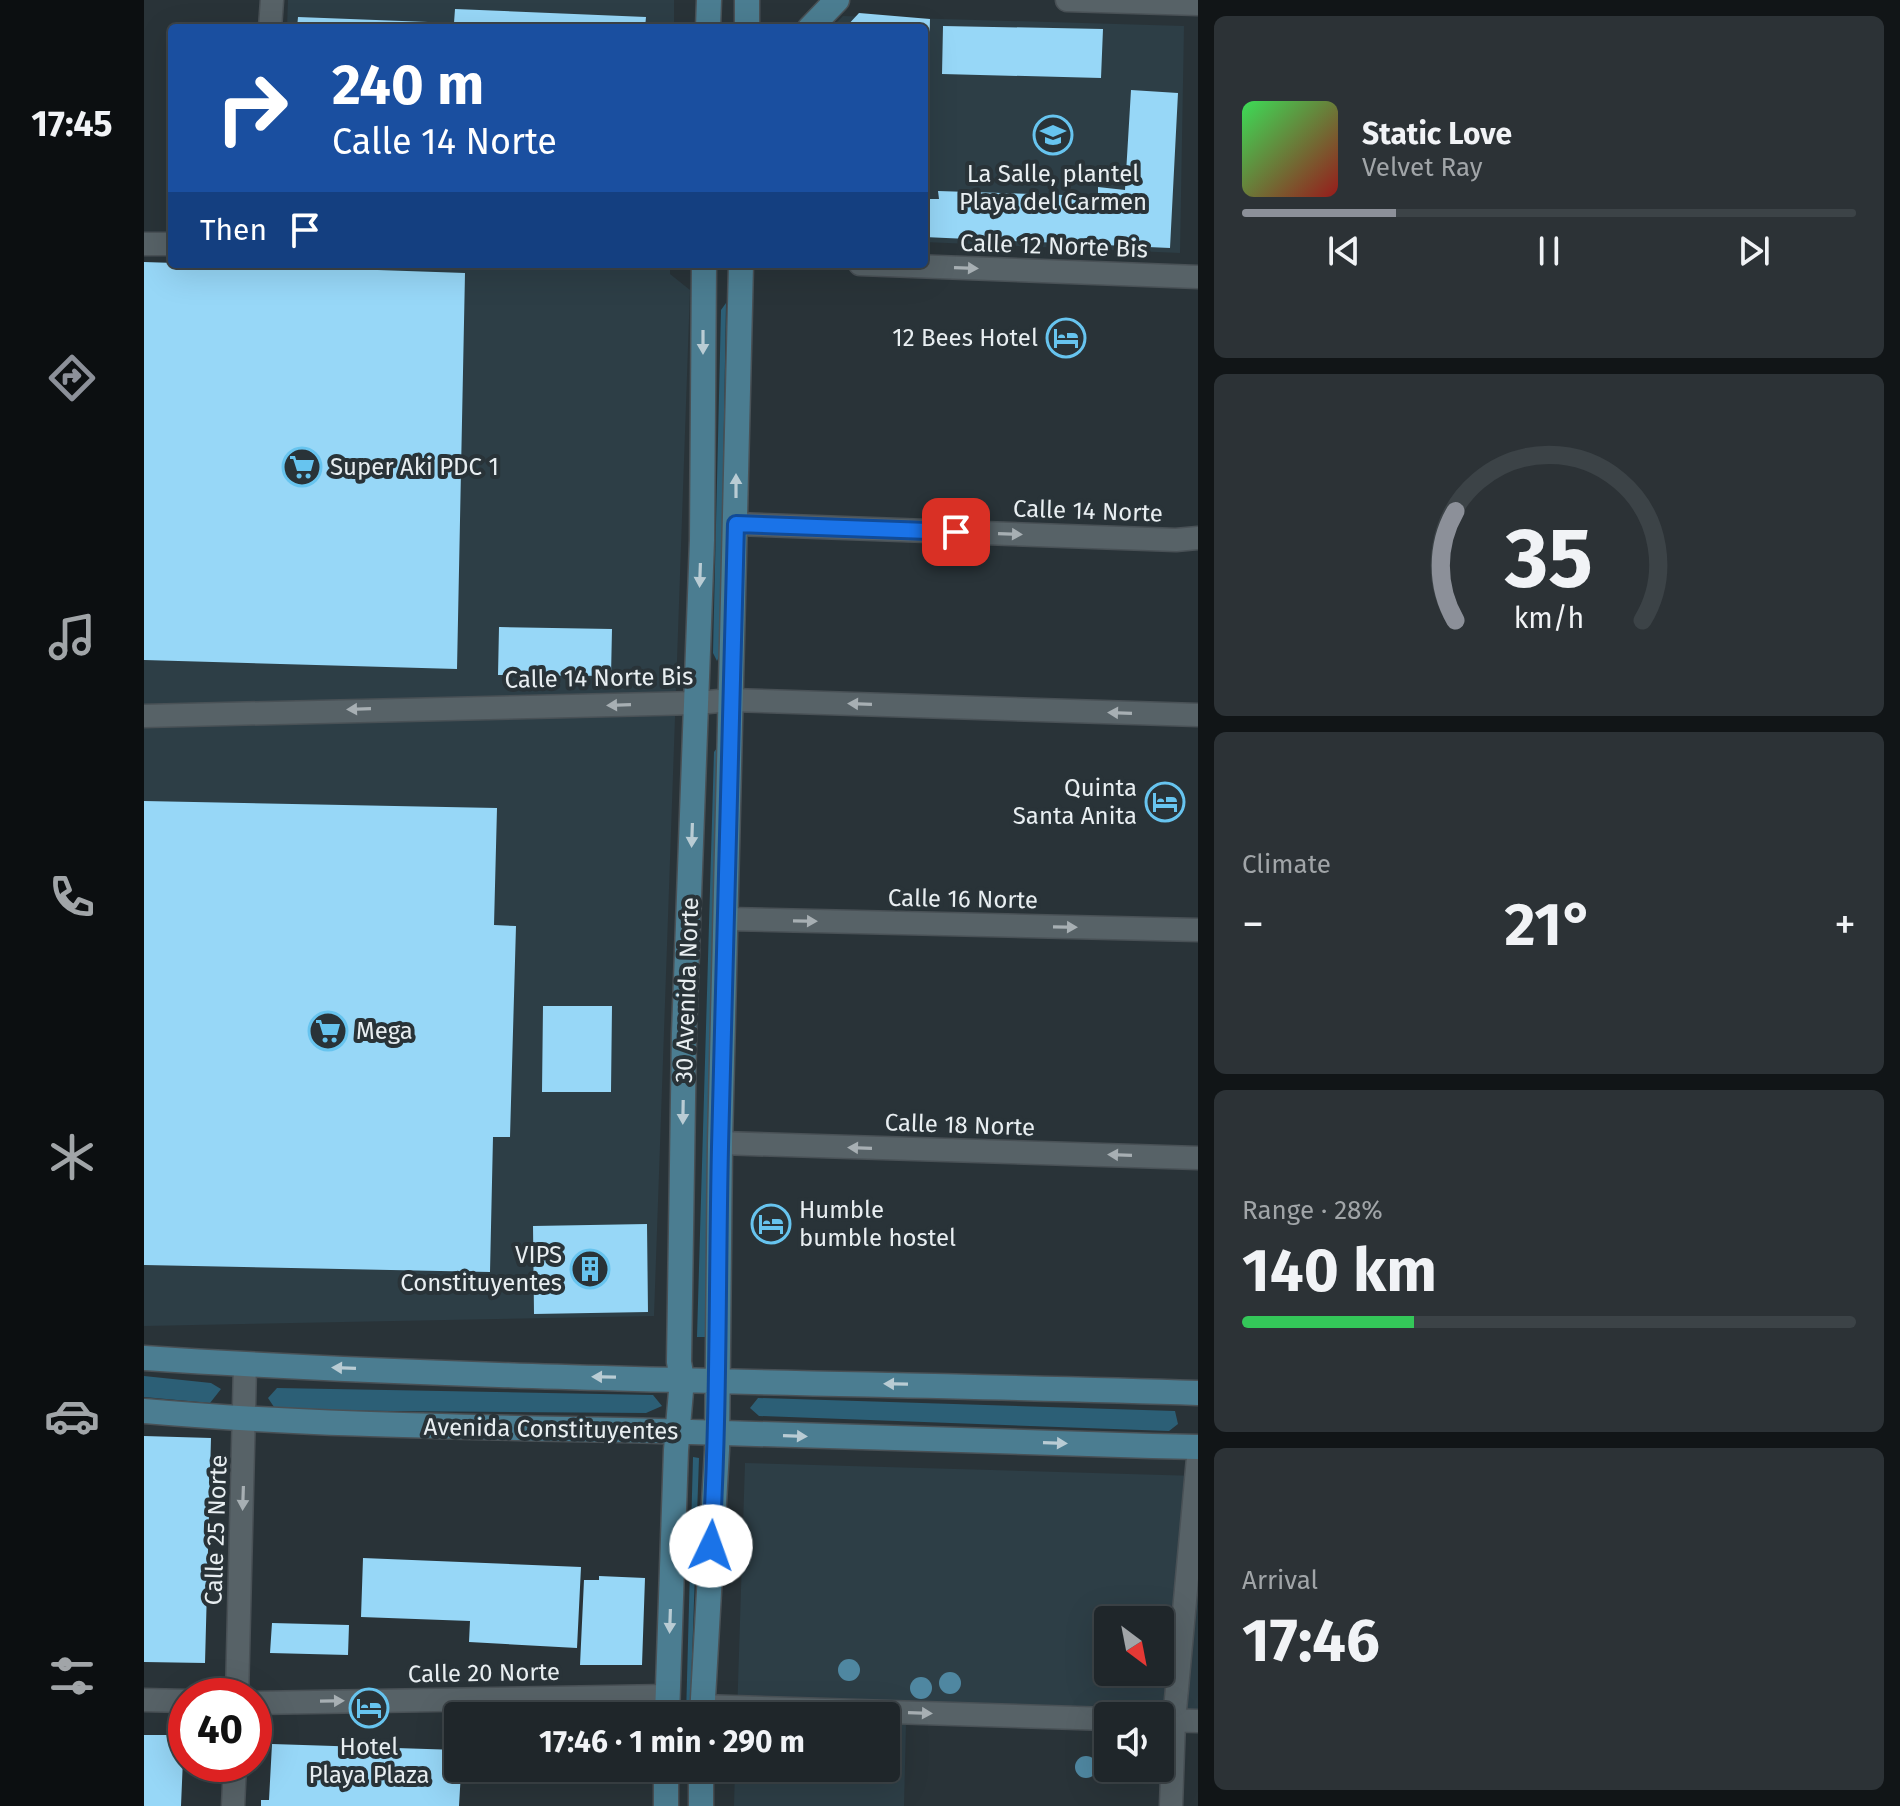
<!DOCTYPE html>
<meta charset="utf-8">
<style>
:root{--surface:#1f262a;--page:#2c3236;--text:#f1f3f6;--muted:#a1a5a8;--line:#3c4347;--accent:#8c9099}
body{margin:0;font-family:"Fira Sans",sans-serif;background:var(--page);color:var(--text);height:100vh;display:flex;flex-direction:column;font-size:30px;white-space:nowrap}
*{box-sizing:border-box;margin:0}
p{font-size:26px;color:var(--muted)}
.icon{flex:none;width:44px;height:44px;fill:none;stroke:currentColor;stroke-width:2;stroke-linecap:round;stroke-linejoin:round}
.map{position:relative;flex:1;overflow:hidden}
.sheet{display:flex;flex-direction:column;gap:16px;padding:16px;background:#111517;width:702px}
.sheet>*{flex:none}
.guide{position:absolute;left:24px;top:24px;width:760px;height:244px;border-radius:8px;box-shadow:0 8px 32px #0002,0 0 0 2px var(--line);background:#1a4fa0;color:#fff;overflow:hidden}
.needle{width:52px;rotate:148deg}
.fabs{position:absolute;left:950px;top:1606px;display:grid;gap:16px}
.fabs a{display:grid;place-items:center;width:80px;height:80px;border-radius:8px;background:var(--surface);box-shadow:0 8px 32px #0002,0 0 0 2px var(--line);font-size:40px}
.speed{position:absolute;left:24px;top:1678px;display:flex;gap:16px;font-size:40px;font-weight:700;text-align:center}
.speed>*{display:grid;place-content:center;width:104px;height:104px;border-radius:50%;background:var(--surface);box-shadow:0 8px 32px #0002,0 0 0 2px var(--line);line-height:1}
.speed .limit{border:12px solid #d22;background:#fff;color:#111}
.pin{position:absolute;display:grid;place-items:center;width:68px;height:68px;color:#fff;margin:-34px;border-radius:16px;box-shadow:0 4px 12px #0006}
.me{position:absolute;width:88px;margin:-44px;rotate:3deg;stroke-linejoin:round;filter:drop-shadow(0 0 6px #0008)}
.turn{display:flex;align-items:center;gap:28px;height:168px;padding:0 32px;font-size:36px}
.turn .icon{width:104px;height:104px;stroke-width:2.5}
.turn b{display:block;font-size:56px;line-height:68px}
.then{display:flex;align-items:center;height:76px;padding:0 32px;background:#0003;gap:16px;font-size:30px}
.big{font-size:60px;font-weight:700;line-height:1.1}
.sheet .widget{flex:1;display:flex;flex-direction:column;justify-content:center;gap:12px;min-width:0;padding:0 28px;border-radius:12px;background:var(--page)}
.sheet .dial{align-items:center;gap:0}
.dial svg{height:208px;overflow:visible;fill:none;stroke:var(--line);stroke-width:7;stroke-linecap:round;text-anchor:middle}
.dial text{fill:var(--text);stroke:none}
.song{display:flex;align-items:center;gap:24px}
.cover{width:96px;height:96px;border-radius:12px;background:linear-gradient(135deg,hsl(130 70% 55%),hsl(0 70% 35%))}
.played{height:8px;border-radius:4px;background:linear-gradient(90deg,var(--accent) 25%,var(--line) 25%)}
.keys{display:flex;justify-content:space-around;direction:ltr}
.heat{display:flex;justify-content:space-between;align-items:center;font-size:44px;direction:ltr}
.charge{height:12px;border-radius:6px;background:linear-gradient(90deg,#34c759 28%,var(--line) 0)}
.trip{position:absolute;left:300px;top:1702px;width:456px;height:80px;border-radius:8px;background:var(--surface);box-shadow:0 8px 32px #0002,0 0 0 2px var(--line);font-weight:700;line-height:80px;text-align:center}
main{display:flex;flex:1;min-height:0}
.tab-bar{display:flex;flex-direction:column;width:144px;justify-content:space-around;align-items:center;background:#0c0f11;color:var(--muted)}
.tab-bar .icon{width:56px;height:56px}
.tab-bar .selected{color:var(--accent)}
.tab-bar b{font-size:36px;color:var(--text)}
.map>svg:first-child{display:block}
.built{fill:#2d3e46;fill-rule:evenodd}
.green{fill:#2c5f76}
.building{fill:#97d7f7}
.lines{fill:none;stroke-linecap:round;stroke-linejoin:round}
.street-casing{stroke:#495156;stroke-width:25}
.secondary-casing{stroke:#495156;stroke-width:27}
.street{stroke:#576267;stroke-width:22}
.secondary{stroke:#4b7d91;stroke-width:24}
.tree{fill:#4f87a1}
.oneway{fill:#a7afb3}
.oneway2{fill:#b9ccd4}
.route-casing{stroke:#114b97;stroke-width:20}
.route{stroke:#1a73e8;stroke-width:14}
.labels{text-anchor:middle;dominant-baseline:central;stroke-width:8;stroke-linejoin:round;paint-order:stroke}
.poi-label{font-size:24px;fill:#e8eef1;stroke:#293338;text-anchor:end}
.street-label{font-size:24px;fill:#e8eef1;stroke:#293338}
</style>
<main>
<nav class="tab-bar">
<b>17:45</b>
<svg class="icon selected" aria-label="directions" viewBox="0 0 24 24"><path d="M12 3l9 9-9 9-9-9zM9 14v-3h6M13 9l2 2-2 2"/></svg>
<svg class="icon" aria-label="music" viewBox="0 0 24 24"><path d="M9 18V5l10-2v13"/><circle cx="6" cy="18" r="3"/><circle cx="16" cy="16" r="3"/></svg>
<svg class="icon" aria-label="phone" viewBox="0 0 24 24"><path d="M5 4h4l2 5-3 2q2 4 5 5l2-3 5 2v4C11 20 4 13 5 4z"/></svg>
<svg class="icon" aria-label="climate" viewBox="0 0 24 24"><path d="M12 3v18M4 7l16 10M4 17L20 7"/></svg>
<svg class="icon" aria-label="car" viewBox="0 0 24 24"><path d="M5 17H2v-5l4-1 3-4h7l3 4 3 1v5h-3M9 17h6M6 11h13"/><circle cx="7" cy="17" r="2"/><circle cx="17" cy="17" r="2"/></svg>
<svg class="icon" aria-label="filters" viewBox="0 0 24 24"><path d="M4 7h16M4 17h16"/><circle cx="9" cy="7" r="2"/><circle cx="15" cy="17" r="2"/></svg>
</nav>
<div class="map">
<svg width="1054" height="1806" viewBox="0 0 1054 1806">
<rect width="100%" height="100%" fill="#293338"/>
<path class="built" d="M144,0H530V28H143Z
M699,16L1040,26L1036,253L780,242V28H687Z
M28,262L526,264V274L546,290L510,1316L0,1326V263Z
M601,1463L1054,1476V1730L1016,1716L762,1723L760,1806H590L591,1768H742V1716H593ZM964,1620H1016V1672H964Z"/>
<path class="green" d="M582,303L576,654L573,661L569,653L577,310Z
M573,748L574,753L561,1337H553L570,752Z
M0,1376L67,1383L77,1389L66,1403L0,1397Z
M133,1388L509,1395L518,1406L502,1413L132,1410L124,1398Z
M614,1398L1031,1411L1034,1424L1025,1431L615,1416L606,1408Z
M549,1457L555,1458L546,1716H542Z"/>
<path class="building" d="M311,9L502,17L501,28H153L154,17L310,23Z
M715,13L786,19L785,60L780,65V28H701Z
M799,26L959,29L957,78L798,74Z
M987,90L1034,93L1026,248L780,237V199H795L794,191L954,196V187L981,190Z
M0,262L321,273L313,669L0,660Z
M355,627L468,629L467,676L354,675Z
M0,801L353,808L350,925L372,926L366,1137H349L346,1272L0,1265Z
M399,1006H468L467,1092H398Z
M503,1224L504,1312L390,1314L389,1226Z
M0,1436L67,1438L61,1663L0,1662Z
M219,1558L437,1567L433,1648L325,1642L326,1621L217,1617Z
M455,1576L501,1578L498,1665H436L440,1580H455Z
M128,1623L205,1625L204,1655L126,1653Z
M0,1735H40L37,1806H0Z
M128,1744L314,1750V1768H327V1772H317L315,1806H117V1800H125Z"/>
<g class="lines">
<g class="street-casing">
<path id="street" d="M923,0L1054,4
M126,28L128,0
M0,244H28
M716,264L1054,277
M592,524L1032,540L1054,538
M0,716L553,703L587,700L1054,715
M583,919L1054,930
M576,1143L1054,1158
M93,1696L101,1365
M0,1700L42,1701
M110,1703L523,1696
M558,1706L964,1719
M1017,1720L1054,1721
M89,1806L91,1764
M1027,1806L1030,1721L1054,1458"/>
</g>
<g class="secondary-casing">
<path id="secondary" d="M564,28L565,0
M603,28V0
M666,28L693,0
M0,1358C350,1381 704,1382 1054,1393
M0,1411C171,1426 343,1427 515,1431C694,1435 874,1443 1054,1447
M523,1716L532,1450L538,1379L535,1362L540,1034L558,540L560,264
M558,1716L573,1450L576,1143L597,264
M522,1806V1768
M557,1806V1768"/>
</g>
<use href="#street" class="street"/>
<use href="#secondary" class="secondary"/>
</g>
<g class="tree">
<circle cx="705" cy="1670" r="11"/>
<circle cx="806" cy="1683" r="11"/>
<circle cx="777" cy="1688" r="11"/>
<circle cx="942" cy="1767" r="11"/>
</g>
<defs><path id="oneway-solid" d="M-6-.8H1V-3.2L6.5 0L1 3.2V.8H-6Z" transform="scale(2)"/></defs>
<g class="oneway">
<use href="#oneway-solid" transform="translate(822 268) rotate(2)"/>
<use href="#oneway-solid" transform="translate(866 534) rotate(2)"/>
<use href="#oneway-solid" transform="translate(716 704) rotate(-178)"/>
<use href="#oneway-solid" transform="translate(475 705) rotate(178)"/>
<use href="#oneway-solid" transform="translate(215 709) rotate(178)"/>
<use href="#oneway-solid" transform="translate(976 713) rotate(-178)"/>
<use href="#oneway-solid" transform="translate(661 921) rotate(1)"/>
<use href="#oneway-solid" transform="translate(921 927) rotate(1)"/>
<use href="#oneway-solid" transform="translate(716 1148) rotate(-178)"/>
<use href="#oneway-solid" transform="translate(976 1155) rotate(-178)"/>
<use href="#oneway-solid" transform="translate(99 1498) rotate(92)"/>
<use href="#oneway-solid" transform="translate(188 1701) rotate(-1)"/>
<use href="#oneway-solid" transform="translate(776 1713) rotate(2)"/>
</g>
<g class="oneway2">
<use href="#oneway-solid" transform="translate(559 342) rotate(90)"/>
<use href="#oneway-solid" transform="translate(592 486) rotate(-90)"/>
<use href="#oneway-solid" transform="translate(556 575) rotate(92)"/>
<use href="#oneway-solid" transform="translate(548 835) rotate(92)"/>
<use href="#oneway-solid" transform="translate(539 1112) rotate(91)"/>
<use href="#oneway-solid" transform="translate(200 1368) rotate(-178)"/>
<use href="#oneway-solid" transform="translate(460 1377) rotate(-179)"/>
<use href="#oneway-solid" transform="translate(752 1384) rotate(-179)"/>
<use href="#oneway-solid" transform="translate(651 1436) rotate(2)"/>
<use href="#oneway-solid" transform="translate(911 1443) rotate(2)"/>
<use href="#oneway-solid" transform="translate(526 1621) rotate(92)"/>
</g>
<g class="lines">
<g class="route-casing">
<path id="route" d="M567,1546C575,1413 573,1280 576,1147C580,940 586,732 592,524L812,532"/>
</g>
<use href="#route" class="route"/>
</g>
<defs>
<g id="school-ring" transform="scale(2)"><circle r="9.5" fill="#293338" stroke="#67c4ef" stroke-width="1.5"/><path d="M0-5L7-2L0 1L-7-2ZM-4 1L0 2.5L4 1V4Q0 6-4 4Z" fill="#67c4ef"/></g>
<g id="hotel-ring" transform="scale(2)"><circle r="9.5" fill="#293338" stroke="#67c4ef" stroke-width="1.5"/><path d="M-6-4.5h1.5V1H6V5H4.5V3h-9V5H-6ZM-4 0a1.8 1.8 0 1 1 3.6 0ZM.5 0V-2.5h3Q6-2.5 6 0Z" fill="#67c4ef"/></g>
<g id="supermarket-ring" transform="scale(2)"><circle r="9.5" fill="#293338" stroke="#67c4ef" stroke-width="1.5"/><path d="M-6-5.5h2.5l.6 2H6L4.5 2H-2.5L-4.4-4H-6ZM-1.5 3.2a1.3 1.3 0 1 0 .1 0ZM3 3.2a1.3 1.3 0 1 0 .1 0Z" fill="#67c4ef"/></g>
<g id="building-ring" transform="scale(2)"><circle r="9.5" fill="#293338" stroke="#67c4ef" stroke-width="1.5"/><path d="M-4-6H4V6H1V3H-1V6H-4ZM-2.5-4.3h1.7v1.8h-1.7ZM.8-4.3h1.7v1.8H.8ZM-2.5-1h1.7V.8h-1.7ZM.8-1h1.7V.8H.8Z" fill="#67c4ef"/></g>
</defs>
<g fill-rule="evenodd">
<use href="#school-ring" x="909" y="135"/>
<use href="#hotel-ring" x="922" y="338"/>
<use href="#supermarket-ring" x="158" y="467"/>
<use href="#hotel-ring" x="1021" y="802"/>
<use href="#supermarket-ring" x="184" y="1031"/>
<use href="#hotel-ring" x="627" y="1224"/>
<use href="#building-ring" x="446" y="1269"/>
<use href="#hotel-ring" x="225" y="1708"/>
</g>
<g class="labels">
<g class="poi-label">
<text x="909" y="174" text-anchor="middle">La Salle, plantel<tspan x="909" dy="28">Playa del Carmen</tspan></text>
<text x="894" y="338">12 Bees Hotel</text>
<text x="186" y="467" text-anchor="start">Super Aki PDC 1</text>
<text x="993" y="788">Quinta<tspan x="993" dy="28">Santa Anita</tspan></text>
<text x="212" y="1031" text-anchor="start">Mega</text>
<text x="655" y="1210" text-anchor="start">Humble<tspan x="655" dy="28">bumble hostel</tspan></text>
<text x="418" y="1255">VIPS<tspan x="418" dy="28">Constituyentes</tspan></text>
<text x="225" y="1747" text-anchor="middle">Hotel<tspan x="225" dy="28">Playa Plaza</tspan></text>
</g>
<g class="street-label">
<text transform="translate(910 246) rotate(2)">Calle 12 Norte Bis</text>
<text transform="translate(944 511) rotate(2)">Calle 14 Norte</text>
<text transform="translate(455 678) rotate(-1)">Calle 14 Norte Bis</text>
<text transform="translate(819 899) rotate(1)">Calle 16 Norte</text>
<text transform="translate(543 990) rotate(-88)">30 Avenida Norte</text>
<text transform="translate(816 1125) rotate(2)">Calle 18 Norte</text>
<text transform="translate(407 1429) rotate(1)">Avenida Constituyentes</text>
<text transform="translate(72 1530) rotate(-88)">Calle 25 Norte</text>
<text transform="translate(340 1673) rotate(-1)">Calle 20 Norte</text>
</g>
</g>
</svg>
<div class="fabs">
<a><svg class="needle" viewBox="-14 -14 28 28"><path d="M0-13l5 13h-10z" fill="#e53935"/><path d="M0 13l5-13h-10z" fill="#a1a5a8"/></svg></a>
<a><svg class="icon" aria-label="sound" viewBox="0 0 24 24"><path d="M4 9h4l5-4v14l-5-4H4zM17 9q2 3 0 6"/></svg></a>
</div>
<div class="speed"><div class="limit">40</div></div>
<div class="pin" style="left:812px;top:532px;background:#d93025"><svg class="icon" aria-label="arrive" viewBox="0 0 24 24"><path d="M6 21V4h12l-3 4 3 4H6"/></svg></div>
<svg class="me" style="left:567px;top:1546px" viewBox="-20 -20 40 40"><circle r="19" fill="#fff"/><path d="M0-13L10 11 0 6-10 11z" fill="#1a73e8"/></svg>
<div class="trip">17:46 · 1 min · 290 m</div>
<div class="guide">
<div class="turn"><svg class="icon" aria-label="right" viewBox="0 0 24 24"><path d="M7 20v-9h11M14 6l5 5-5 5"/></svg><div><b>240 m</b>Calle 14 Norte</div></div>
<div class="then">Then<svg class="icon" aria-label="arrive" viewBox="0 0 24 24"><path d="M6 21V4h12l-3 4 3 4H6"/></svg></div>
</div>
</div>
<section class="sheet">
<div class="widget">
<div class="song"><i class="cover"></i><div><b>Static Love</b><p>Velvet Ray</p></div></div>
<div class="played"></div>
<div class="keys"><svg class="icon" aria-label="previous" viewBox="0 0 24 24"><path d="M18 5L8 12l10 7zM5 5v14"/></svg><svg class="icon" aria-label="pause" viewBox="0 0 24 24"><path d="M8 5v14M16 5v14"/></svg><svg class="icon" aria-label="next" viewBox="0 0 24 24"><path d="M6 5l10 7-10 7zM19 5v14"/></svg></div>
</div>
<div class="widget dial"><svg viewBox="0 0 100 80">
<path d="M14 69A42 42 0 1 1 86 69"/>
<path d="M14 69A42 42 0 0 1 14 27" stroke="#8c9099"/>
<text x="50" y="56" font-size="32" font-weight="700">35</text>
<text x="50" y="72" font-size="11">km/h</text>
</svg></div>
<div class="widget"><p>Climate</p>
<div class="heat"><a>−</a><b class="big">21°</b><a>+</a></div>
</div>
<div class="widget"><p>Range · 28%</p><b class="big">140 km</b><div class="charge"></div></div>
<div class="widget"><p>Arrival</p><b class="big">17:46</b></div>
</section>
</main>
